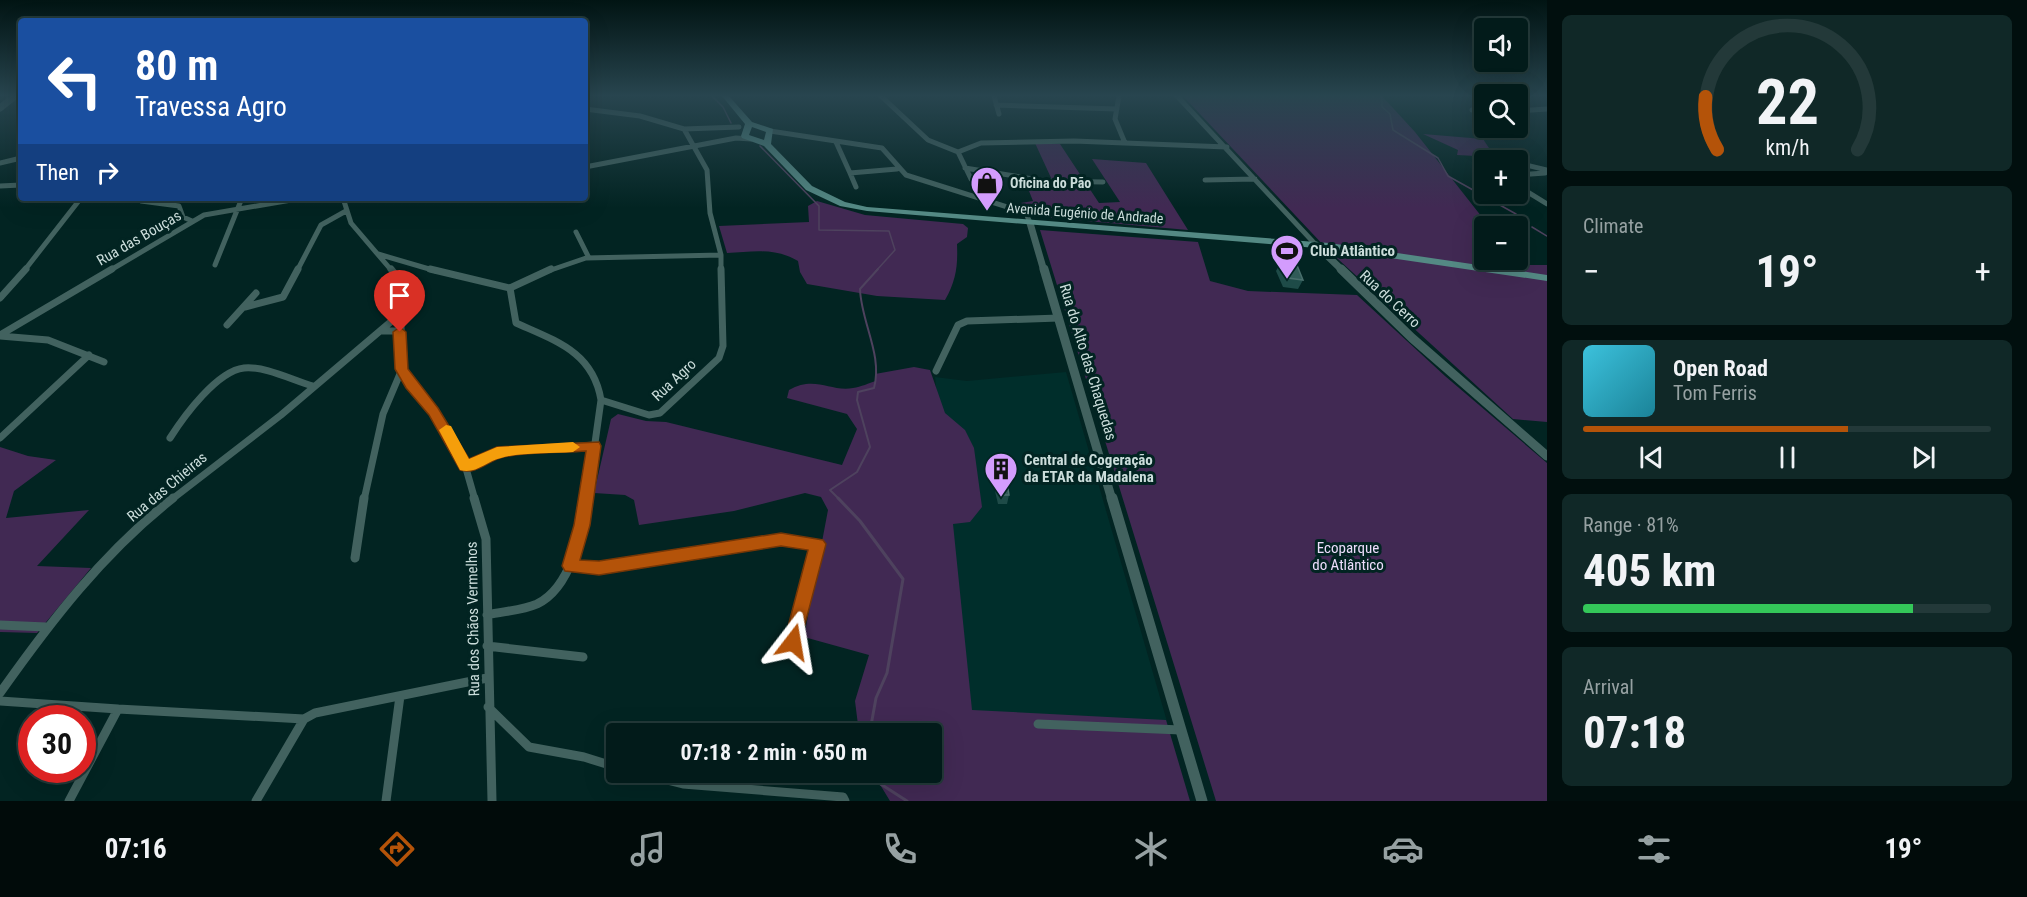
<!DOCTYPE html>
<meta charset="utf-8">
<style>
:root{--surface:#021b1a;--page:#102827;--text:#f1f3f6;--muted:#96a1a2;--line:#233939;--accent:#b45309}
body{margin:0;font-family:"Roboto Condensed",sans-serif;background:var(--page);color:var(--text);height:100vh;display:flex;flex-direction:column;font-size:22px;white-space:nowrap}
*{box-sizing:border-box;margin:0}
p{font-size:20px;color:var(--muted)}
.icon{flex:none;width:33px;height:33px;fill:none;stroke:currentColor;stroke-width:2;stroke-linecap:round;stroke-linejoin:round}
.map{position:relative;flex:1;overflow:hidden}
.sheet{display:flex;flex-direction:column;gap:15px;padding:15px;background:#010f0e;width:480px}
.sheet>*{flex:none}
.hud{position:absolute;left:18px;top:18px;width:570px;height:183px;border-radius:6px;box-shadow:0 6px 24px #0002,0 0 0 2px var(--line);background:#1a4fa0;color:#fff;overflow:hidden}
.buttons{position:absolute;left:1474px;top:18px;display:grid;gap:12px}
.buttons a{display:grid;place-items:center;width:54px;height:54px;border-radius:6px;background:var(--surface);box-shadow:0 6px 24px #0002,0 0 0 2px var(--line);font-size:30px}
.speed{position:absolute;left:18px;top:705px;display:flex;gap:12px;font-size:30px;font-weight:700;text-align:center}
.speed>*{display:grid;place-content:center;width:78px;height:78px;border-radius:50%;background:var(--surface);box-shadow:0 6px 24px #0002,0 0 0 2px var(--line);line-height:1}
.speed .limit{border:9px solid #d22;background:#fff;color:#111}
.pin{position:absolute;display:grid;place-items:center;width:51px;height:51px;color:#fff;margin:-62px -26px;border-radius:50% 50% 50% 0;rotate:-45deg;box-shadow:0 0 6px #0007}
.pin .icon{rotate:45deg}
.me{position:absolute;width:66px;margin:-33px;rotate:14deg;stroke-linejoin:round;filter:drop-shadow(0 0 4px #0008)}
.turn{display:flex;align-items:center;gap:21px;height:126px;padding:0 18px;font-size:27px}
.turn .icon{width:78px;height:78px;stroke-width:2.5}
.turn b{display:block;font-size:42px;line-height:51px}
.then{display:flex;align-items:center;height:57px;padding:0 18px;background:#0003;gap:12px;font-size:22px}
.big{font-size:45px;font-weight:700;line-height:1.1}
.sheet .widget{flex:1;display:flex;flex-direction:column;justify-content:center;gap:9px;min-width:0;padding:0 21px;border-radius:9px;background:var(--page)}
.sheet .dial{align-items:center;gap:0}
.dial svg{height:156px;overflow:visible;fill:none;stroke:var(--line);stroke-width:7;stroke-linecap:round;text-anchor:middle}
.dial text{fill:var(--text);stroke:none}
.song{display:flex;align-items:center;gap:18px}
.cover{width:72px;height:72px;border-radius:9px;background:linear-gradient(135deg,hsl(190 70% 55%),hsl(190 70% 35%))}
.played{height:6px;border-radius:3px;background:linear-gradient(90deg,var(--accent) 65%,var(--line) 65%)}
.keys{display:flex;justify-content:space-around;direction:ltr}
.heat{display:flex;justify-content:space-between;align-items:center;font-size:33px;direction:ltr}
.charge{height:9px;border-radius:4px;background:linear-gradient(90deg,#34c759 81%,var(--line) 0)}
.trip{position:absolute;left:606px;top:723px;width:336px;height:60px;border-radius:6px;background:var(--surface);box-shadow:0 6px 24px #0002,0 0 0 2px var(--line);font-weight:700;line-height:60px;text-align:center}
.dock{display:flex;height:96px;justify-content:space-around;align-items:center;background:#010b0a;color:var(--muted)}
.dock .icon{width:42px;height:42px}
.dock .selected{color:var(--accent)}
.dock b{font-size:27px;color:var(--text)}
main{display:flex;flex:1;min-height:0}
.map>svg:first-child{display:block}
.built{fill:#002e2b}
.green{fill:#412953}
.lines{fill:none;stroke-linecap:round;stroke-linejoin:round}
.stream-far2{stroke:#4e425e;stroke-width:1.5}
.stream-far1{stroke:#4e425e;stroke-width:2}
.stream{stroke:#4e425e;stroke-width:3}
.minor-far2{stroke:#42625f;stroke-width:5}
.minor-far1{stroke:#42625f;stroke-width:7}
.minor{stroke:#42625f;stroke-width:9}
.tertiary-far2{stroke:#42625f;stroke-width:7}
.tertiary-far1{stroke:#42625f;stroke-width:9}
.tertiary{stroke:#42625f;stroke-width:11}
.secondary{fill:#548984;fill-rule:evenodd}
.wall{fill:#1e4b48}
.building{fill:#315b58;stroke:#496f6c;stroke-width:1.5}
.route{fill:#b45309;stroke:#753606;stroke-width:1.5}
.slow{fill:#f59e0b}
.labels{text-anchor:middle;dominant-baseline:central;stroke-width:6;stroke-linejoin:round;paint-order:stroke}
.far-poi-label{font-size:14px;font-weight:bold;fill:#cbdddb;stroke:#022422;text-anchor:start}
.far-street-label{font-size:14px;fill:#cbdddb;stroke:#022422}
.street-label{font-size:15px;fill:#cbdddb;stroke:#022422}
.poi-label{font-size:15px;font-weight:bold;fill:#cbdddb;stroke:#022422;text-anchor:start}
.park-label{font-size:15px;fill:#edddfc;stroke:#022422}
</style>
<main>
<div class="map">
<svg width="1547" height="801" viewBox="0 0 1547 801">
<rect width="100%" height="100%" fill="#022422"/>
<path class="built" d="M1066,372L1168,725L971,715L935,377L967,381Z"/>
<path class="green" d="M1183,96H1382L1415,132L1489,226H1485V260H1518V256L1527,265H1547V422L1513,419L1327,249Z
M1423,134L1483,139L1495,157L1457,155L1458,150Z
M1035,143L1060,144L1099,203L1120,202L1092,159L1146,163L1188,230L1018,215L1014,204L1033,201L1025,181L1052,180Z
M817,201L865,215L963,224L968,228L967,237L957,244C958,266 956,281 945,300L877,296L807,284L800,272L798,261C774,247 752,252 727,253L719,226L809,222L808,206Z
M1040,230L1198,242L1210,281L1248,291L1357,295L1445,376L1547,463V801H1216Z
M914,367L930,370L945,413L965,430L974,448L982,507L970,522L953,524L972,710L1166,720L1190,801H890L873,773L932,772V734L859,733L855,701L869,655L804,637L828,510L821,497L805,493L734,511L639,525L634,500L625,495L594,493L611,419L618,414L646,421L666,422L842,465L857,429L847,414L787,398L789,390C815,375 830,392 853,388C861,387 869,383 876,381L875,374Z
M0,447L28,456L56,460L14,491L6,518L89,510L37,566L91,568L37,633L0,632Z"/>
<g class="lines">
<path class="stream-far2" d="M712,96L723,107L731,123
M1382,96V107L1390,114L1393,130L1438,158L1448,176L1516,214
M760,146L819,206V230L889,231L895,250L876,271
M1532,227L1547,236"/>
<path class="stream-far1" d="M840,500L830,490L857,472L870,447L857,400L858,392L874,388C883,355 861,322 860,289L878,269"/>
<path class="stream" d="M838,498L860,521L903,579L887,673L876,698L870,731L866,734
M862,772L907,801"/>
<path class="minor-far2" d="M881,96L928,140L958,152
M994,96L999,114
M1119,96L1115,119L1125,143
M1177,96L1316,245
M996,105L1117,109
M585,109L640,116L684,129L707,170L710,213L721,255V271
M1472,110H1485
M1518,111L1547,109
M684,129L739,127
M1500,130L1504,128
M770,131L882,148L906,175L1026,213L1030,223
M836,142L850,173L897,169
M958,152L981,143L1074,141L1227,147
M958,152L971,179L990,199
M1477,158L1505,160
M0,163L21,158
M1518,163L1547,170
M585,167L736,138L751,139
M965,168L1046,181L1103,182
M850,173L856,187
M1518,175L1545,173
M1205,180L1255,179
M0,186L21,185
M1518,186L1547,204
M343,198L351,223L392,271
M141,201L179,206L183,217L192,221
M576,232L589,258
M378,254L436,271
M215,265L242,198
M24,271L81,198
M109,271L204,215L303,198
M297,271L321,225L346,211
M548,271L586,258L721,255"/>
<path class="minor-far1" d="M391,269L400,280L402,369L411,385L434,411L463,458L475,500
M430,269L510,288L551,269
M510,288L516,323C556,341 593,352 601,400
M0,298L26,269
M245,307L283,297L298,269
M227,325L256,293
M381,331H400
M0,335L112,269
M0,336L48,340L104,362
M936,371L958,325L967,321L1059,318
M0,438L89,355
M170,438C184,416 217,371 244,368C266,366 292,380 313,386
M466,466L483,461L497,452L594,445
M171,500L281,415L400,314
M364,500L383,414L402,369
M587,500L601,400L649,415L660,413L719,358L723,346L721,269"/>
<path class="minor" d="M474,498L486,539L492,801
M355,558L364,498
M571,566L599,568L781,539L818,545L793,642
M487,615C503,611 521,611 537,604C572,587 581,533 587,498
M0,625L46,627
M487,646L583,657
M0,693C51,621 103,553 173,498
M0,701L118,709L69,801
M488,707L529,747L584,757L616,767
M118,709L304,719
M1038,724L1181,730
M635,772L683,784L843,797L845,801
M256,801L304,719L315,713L487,678
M386,801L400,696"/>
<path class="tertiary-far2" d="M0,108L15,96
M1030,223L1044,271
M1316,245L1343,271"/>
<path class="tertiary-far1" d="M1044,269L1112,500
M1341,269L1412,338L1547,456"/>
<path class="tertiary" d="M1112,498L1202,801"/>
<path class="secondary" d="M722,96H729L752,122L773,129L771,144L812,186L845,202L867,207L1329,243L1547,275V281L1329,249L867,211L840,206L806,190L764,146L742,138L741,136L745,124ZM752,127L766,132L764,140L749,135Z"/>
</g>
<path class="wall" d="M1281,262L1303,280L1298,289L1283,287L1276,271Z
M998,482L1009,495L1007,504H998L995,491Z"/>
<path class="building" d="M1281,262L1296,263L1303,280L1288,278Z
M998,482L1007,483L1009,495H1000Z"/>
<linearGradient id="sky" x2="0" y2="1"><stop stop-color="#011413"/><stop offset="0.46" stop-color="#28454f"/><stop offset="1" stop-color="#28454f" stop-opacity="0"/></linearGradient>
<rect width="1547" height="208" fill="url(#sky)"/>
<path class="route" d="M400,327L406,332L408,369L438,408L469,459L497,447L599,442L601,446L590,525L580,560L599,561L781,533L823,540L826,544L799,647L793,650L787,647L784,642L808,550L781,546L599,575L565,571L562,566L574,525L586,451C565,453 517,452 500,458C487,462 475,475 460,470L429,415L406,388L395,369L393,332Z"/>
<path class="slow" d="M446,425L451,426L469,459L497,447L573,442L580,447L573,452C552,454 520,452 501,458C487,461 475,475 460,470L439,430Z"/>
<defs>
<g id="shop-pin" transform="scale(1.725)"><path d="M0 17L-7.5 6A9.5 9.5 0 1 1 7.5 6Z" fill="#d39cfd" stroke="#022422"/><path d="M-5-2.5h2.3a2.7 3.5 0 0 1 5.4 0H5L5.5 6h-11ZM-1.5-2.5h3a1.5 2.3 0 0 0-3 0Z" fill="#111"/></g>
<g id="stadium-pin" transform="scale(1.725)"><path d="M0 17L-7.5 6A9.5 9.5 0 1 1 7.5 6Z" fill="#d39cfd" stroke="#022422"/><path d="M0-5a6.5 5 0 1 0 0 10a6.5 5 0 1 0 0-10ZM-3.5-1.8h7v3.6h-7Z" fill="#111"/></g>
<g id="building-pin" transform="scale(1.725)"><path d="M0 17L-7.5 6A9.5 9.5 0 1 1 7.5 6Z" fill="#d39cfd" stroke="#022422"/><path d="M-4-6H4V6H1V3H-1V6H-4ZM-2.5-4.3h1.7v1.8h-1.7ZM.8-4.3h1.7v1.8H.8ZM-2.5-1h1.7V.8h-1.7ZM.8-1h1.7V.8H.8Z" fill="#111"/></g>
</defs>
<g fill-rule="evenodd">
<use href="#shop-pin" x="987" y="183"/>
<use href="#stadium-pin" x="1287" y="251"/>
<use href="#building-pin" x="1001" y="469"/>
</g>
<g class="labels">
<g class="far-poi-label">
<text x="1010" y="183">Oficina do Pão</text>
</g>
<g class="far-street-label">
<text transform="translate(1085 213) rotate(4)">Avenida Eugénio de Andrade</text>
</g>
<g class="street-label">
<text transform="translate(139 238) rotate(-30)">Rua das Bouças</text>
<text transform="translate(1390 299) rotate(43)">Rua do Cerro</text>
<text transform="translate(1088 362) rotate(73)">Rua do Alto das Chaquedas</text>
<text transform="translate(674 380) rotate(-43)">Rua Agro</text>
<text transform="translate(167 487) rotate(-40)">Rua das Chieiras</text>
<text transform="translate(473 619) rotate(-91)">Rua dos Chãos Vermelhos</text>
</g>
<g class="poi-label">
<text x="1310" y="251">Club Atlântico</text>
<text x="1024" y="460">Central de Cogeração<tspan x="1024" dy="17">da ETAR da Madalena</tspan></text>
</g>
<g class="park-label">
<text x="1348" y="548">Ecoparque<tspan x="1348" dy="17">do Atlântico</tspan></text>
</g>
</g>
</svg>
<div class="buttons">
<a><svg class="icon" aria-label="sound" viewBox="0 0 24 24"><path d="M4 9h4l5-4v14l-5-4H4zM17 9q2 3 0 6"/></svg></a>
<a><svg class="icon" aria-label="search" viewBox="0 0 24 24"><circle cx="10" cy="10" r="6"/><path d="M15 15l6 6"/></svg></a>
<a>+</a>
<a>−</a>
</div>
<div class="speed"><div class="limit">30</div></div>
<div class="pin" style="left:400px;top:332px;background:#d93025"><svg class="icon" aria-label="arrive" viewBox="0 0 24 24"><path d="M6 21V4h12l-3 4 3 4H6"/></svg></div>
<svg class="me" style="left:793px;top:642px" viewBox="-20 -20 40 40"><path d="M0-17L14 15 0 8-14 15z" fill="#b45309" stroke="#fff" stroke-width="4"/></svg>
<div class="trip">07:18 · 2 min · 650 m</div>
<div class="hud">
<div class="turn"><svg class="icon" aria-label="left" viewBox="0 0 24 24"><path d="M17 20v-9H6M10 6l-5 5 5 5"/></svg><div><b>80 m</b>Travessa Agro</div></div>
<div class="then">Then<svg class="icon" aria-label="right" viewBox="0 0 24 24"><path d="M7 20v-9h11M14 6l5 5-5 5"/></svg></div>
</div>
</div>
<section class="sheet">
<div class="widget dial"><svg viewBox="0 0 100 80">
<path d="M14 69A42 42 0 1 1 86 69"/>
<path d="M14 69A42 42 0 0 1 8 42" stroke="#b45309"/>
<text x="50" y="56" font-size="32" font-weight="700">22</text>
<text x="50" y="72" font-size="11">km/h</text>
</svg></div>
<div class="widget"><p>Climate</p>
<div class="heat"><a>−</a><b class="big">19°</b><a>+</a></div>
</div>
<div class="widget">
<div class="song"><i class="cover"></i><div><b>Open Road</b><p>Tom Ferris</p></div></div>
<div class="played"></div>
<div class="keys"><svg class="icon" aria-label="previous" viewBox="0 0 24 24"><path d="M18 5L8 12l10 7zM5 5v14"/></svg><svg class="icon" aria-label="pause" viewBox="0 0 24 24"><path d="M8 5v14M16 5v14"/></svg><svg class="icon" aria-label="next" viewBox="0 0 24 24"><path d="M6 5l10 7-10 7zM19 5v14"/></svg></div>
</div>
<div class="widget"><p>Range · 81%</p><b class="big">405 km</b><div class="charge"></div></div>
<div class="widget"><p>Arrival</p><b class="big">07:18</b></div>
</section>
</main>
<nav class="dock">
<b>07:16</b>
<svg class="icon selected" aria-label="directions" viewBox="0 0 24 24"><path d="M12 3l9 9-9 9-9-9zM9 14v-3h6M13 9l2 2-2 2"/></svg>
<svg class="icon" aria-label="music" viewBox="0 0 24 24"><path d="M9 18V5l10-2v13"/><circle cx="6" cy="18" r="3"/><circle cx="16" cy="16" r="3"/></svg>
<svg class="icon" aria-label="phone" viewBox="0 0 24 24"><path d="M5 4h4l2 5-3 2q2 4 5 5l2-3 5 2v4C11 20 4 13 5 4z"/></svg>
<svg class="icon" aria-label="climate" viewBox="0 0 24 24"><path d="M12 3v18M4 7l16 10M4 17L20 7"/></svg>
<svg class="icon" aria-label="car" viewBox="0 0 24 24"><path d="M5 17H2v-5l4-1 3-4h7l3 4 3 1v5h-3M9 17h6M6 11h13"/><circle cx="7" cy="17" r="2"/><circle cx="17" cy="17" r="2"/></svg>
<svg class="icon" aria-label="filters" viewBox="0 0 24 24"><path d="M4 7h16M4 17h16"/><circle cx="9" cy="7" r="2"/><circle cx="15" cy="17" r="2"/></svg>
<b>19°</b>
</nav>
